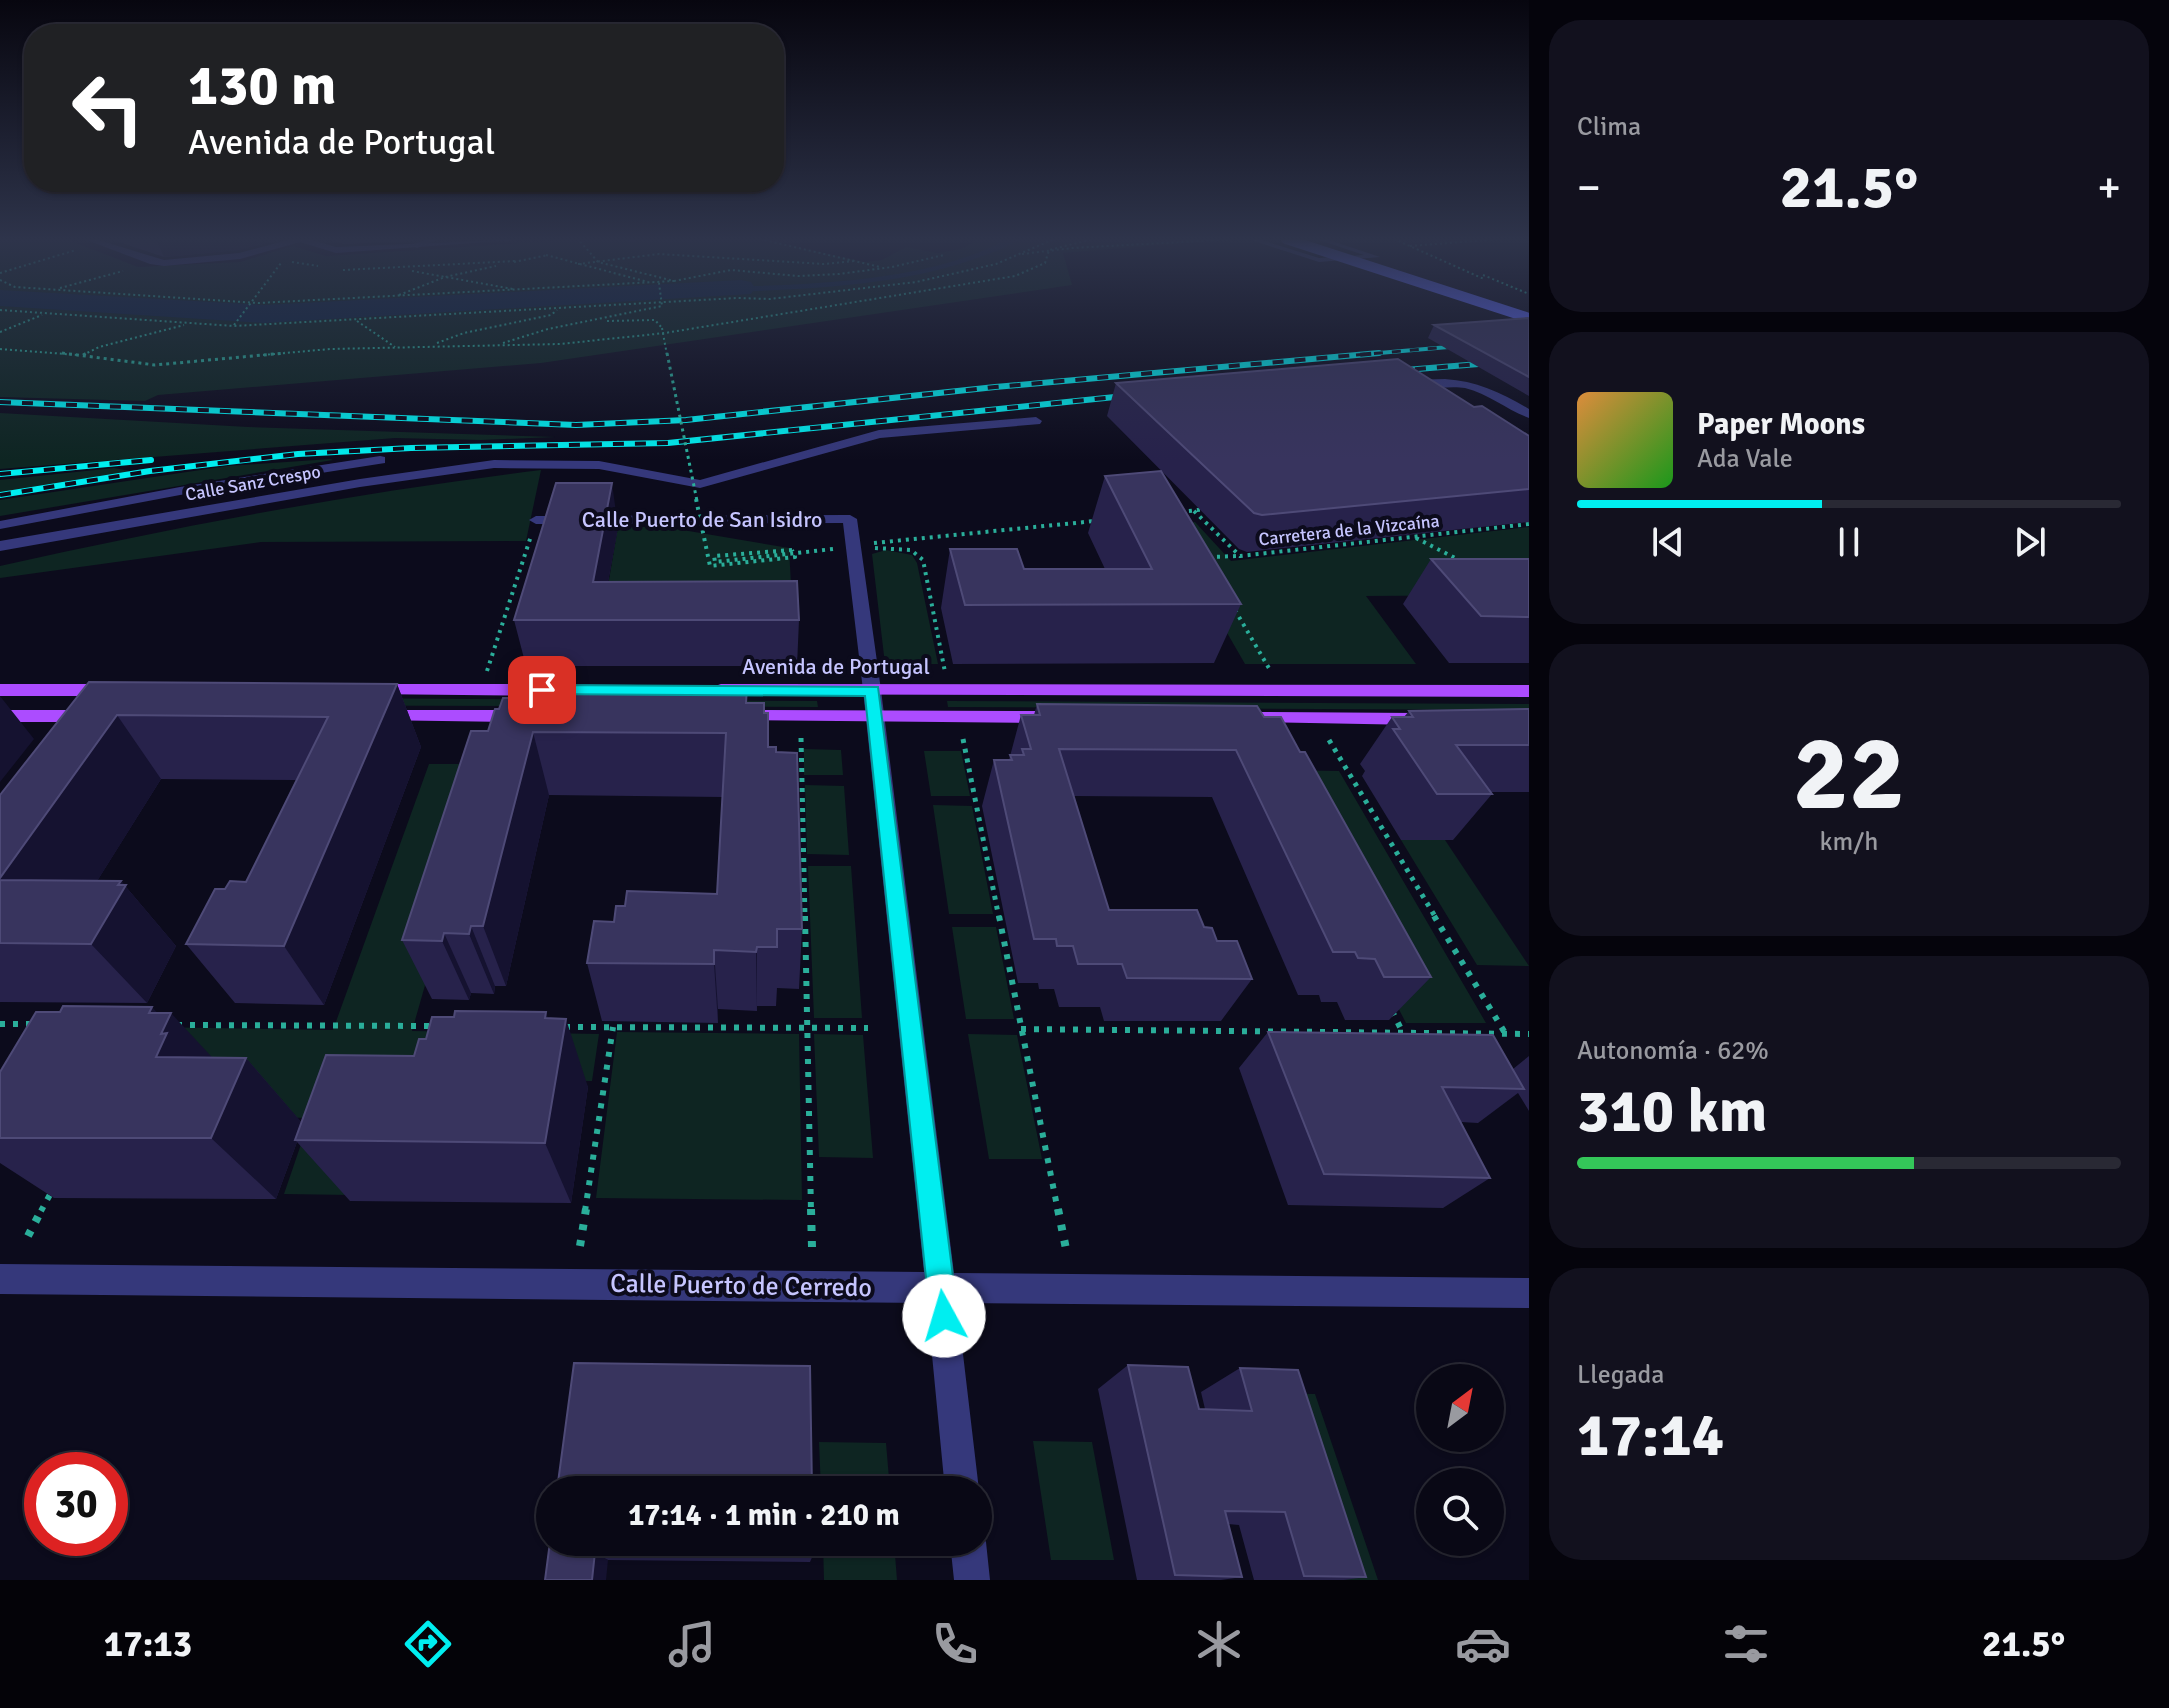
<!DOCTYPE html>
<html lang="es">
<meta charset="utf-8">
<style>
:root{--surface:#090815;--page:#12111e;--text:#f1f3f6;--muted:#999aa0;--line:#292934;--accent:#00eef0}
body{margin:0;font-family:Signika,sans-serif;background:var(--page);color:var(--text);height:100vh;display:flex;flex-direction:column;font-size:30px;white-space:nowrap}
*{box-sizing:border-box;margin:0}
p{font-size:26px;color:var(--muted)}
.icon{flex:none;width:44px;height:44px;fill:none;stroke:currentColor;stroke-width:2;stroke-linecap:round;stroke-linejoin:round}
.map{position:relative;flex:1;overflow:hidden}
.details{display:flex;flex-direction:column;gap:20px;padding:20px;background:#05040c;width:640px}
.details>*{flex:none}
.hud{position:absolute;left:24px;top:24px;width:760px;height:168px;border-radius:32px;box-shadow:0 2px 6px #0004,0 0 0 2px var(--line);background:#202124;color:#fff;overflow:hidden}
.needle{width:52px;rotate:32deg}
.fabs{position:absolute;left:1416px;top:1364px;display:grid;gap:16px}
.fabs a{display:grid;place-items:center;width:88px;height:88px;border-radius:50%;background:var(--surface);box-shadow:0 2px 6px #0004,0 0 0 2px var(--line);font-size:40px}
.speed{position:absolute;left:24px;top:1452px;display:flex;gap:16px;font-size:40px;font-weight:700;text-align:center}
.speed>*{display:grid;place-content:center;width:104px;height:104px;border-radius:50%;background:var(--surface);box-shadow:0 2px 6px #0004,0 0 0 2px var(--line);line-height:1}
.speed .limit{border:12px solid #d22;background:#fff;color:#111}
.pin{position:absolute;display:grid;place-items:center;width:68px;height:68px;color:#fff;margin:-34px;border-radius:16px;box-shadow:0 4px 12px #0006}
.me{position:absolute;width:88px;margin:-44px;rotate:354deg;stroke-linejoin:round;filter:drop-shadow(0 0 6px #0008)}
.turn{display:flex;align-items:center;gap:28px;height:168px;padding:0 32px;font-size:36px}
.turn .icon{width:104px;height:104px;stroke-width:2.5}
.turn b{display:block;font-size:56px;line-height:68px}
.big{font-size:60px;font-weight:700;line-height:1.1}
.details .card{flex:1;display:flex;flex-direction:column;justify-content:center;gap:12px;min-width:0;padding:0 28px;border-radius:32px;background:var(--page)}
.details .dial{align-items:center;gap:0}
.dial b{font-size:104px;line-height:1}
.song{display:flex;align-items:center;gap:24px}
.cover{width:96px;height:96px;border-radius:12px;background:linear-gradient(135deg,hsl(30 70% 55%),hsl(120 70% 35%))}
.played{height:8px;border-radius:4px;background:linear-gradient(90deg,var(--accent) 45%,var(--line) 45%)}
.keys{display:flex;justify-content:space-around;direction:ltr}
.heat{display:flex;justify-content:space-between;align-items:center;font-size:44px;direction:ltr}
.charge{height:12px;border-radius:6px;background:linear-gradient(90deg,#34c759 62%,var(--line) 0)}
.trip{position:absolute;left:536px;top:1476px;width:456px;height:80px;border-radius:40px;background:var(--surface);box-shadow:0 2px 6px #0004,0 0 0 2px var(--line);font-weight:700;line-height:80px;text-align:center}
.tabs{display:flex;height:128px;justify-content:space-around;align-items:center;background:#040308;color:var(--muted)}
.tabs .icon{width:56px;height:56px}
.tabs .current{color:var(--accent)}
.tabs b{font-size:36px;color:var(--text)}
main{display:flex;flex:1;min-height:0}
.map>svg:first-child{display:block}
.green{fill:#0e2522}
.water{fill:#0b2340}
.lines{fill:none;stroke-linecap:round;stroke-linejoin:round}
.river{fill:#0b2340;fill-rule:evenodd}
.path-far5{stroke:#2aae9a;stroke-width:2;stroke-dasharray:2 3;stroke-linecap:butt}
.path-far4{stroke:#2aae9a;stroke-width:3;stroke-dasharray:3 4;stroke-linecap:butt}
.path-far3{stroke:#2aae9a;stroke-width:4;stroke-dasharray:3 5;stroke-linecap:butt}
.path-far2{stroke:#2aae9a;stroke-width:5;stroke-dasharray:4 6;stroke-linecap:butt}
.path-far1{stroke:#2aae9a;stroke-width:6;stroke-dasharray:5 8;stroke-linecap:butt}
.path{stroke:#2aae9a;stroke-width:8;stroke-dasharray:6 10;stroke-linecap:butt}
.service{fill:#35387b;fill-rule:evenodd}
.pedestrian{fill:#35387b;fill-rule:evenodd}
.minor{fill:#35387b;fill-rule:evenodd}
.primary{fill:#ac4cff;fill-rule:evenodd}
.rail-far1-casing{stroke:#00eef0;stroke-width:4}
.rail-casing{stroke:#00eef0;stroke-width:6}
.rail-far1{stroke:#0c0b1c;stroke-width:3;stroke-dasharray:9;stroke-linecap:butt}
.rail{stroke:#0c0b1c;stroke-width:4;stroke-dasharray:11;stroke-linecap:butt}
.path-bridge-far2{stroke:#2aae9a;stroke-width:2;stroke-dasharray:2 3;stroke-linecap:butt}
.path-bridge-far1{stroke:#2aae9a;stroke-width:3;stroke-dasharray:3 4;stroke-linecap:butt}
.path-bridge{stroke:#2aae9a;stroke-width:4;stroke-dasharray:3 5;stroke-linecap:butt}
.secondary-bridge{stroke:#5c67ff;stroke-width:10}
.wall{fill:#27224b}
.shaded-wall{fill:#151230}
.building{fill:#38345e;stroke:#4e4a77;stroke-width:2}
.route{fill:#00eef0;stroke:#009b9c;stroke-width:2}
.labels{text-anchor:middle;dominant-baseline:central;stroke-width:8;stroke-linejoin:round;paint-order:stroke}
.far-street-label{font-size:18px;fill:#c6c5ff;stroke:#0c0b1c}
.street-label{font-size:22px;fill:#c6c5ff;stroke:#0c0b1c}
.near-street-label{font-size:26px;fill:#c6c5ff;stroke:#0c0b1c}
</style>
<main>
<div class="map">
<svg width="1529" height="1580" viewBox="0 0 1529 1580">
<rect width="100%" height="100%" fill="#0c0b1c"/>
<path class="green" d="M0,239H66L138,267L240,262L293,246L326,256L580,239H760L865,262L882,260L906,247L937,253L961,249L979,239H1236L1063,253L1072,285L541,363L158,395L145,401L0,397Z
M0,413L248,427L555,437L481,440L395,438L0,469Z
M330,459L333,460L0,516V500L227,466Z
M114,468L130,471L0,492V480Z
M541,470L526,541L261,542L0,578V566C178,526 360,492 541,470Z
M1195,522L1231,561L1529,527V583L1520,595L1366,596L1416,664H1245L1165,525Z
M618,527H665L789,548L792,602L603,615Z
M886,550L912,555L917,563L938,664H885L872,554Z
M153,697L817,701L818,707L147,705Z
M947,701L1529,704V710L948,707Z
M804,749L841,750L843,775H804Z
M924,751H961L970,796H931Z
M429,764H488L412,1031L599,1034L592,1081L471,1080L351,1195L284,1194L310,1118L226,1116L125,1070L147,1027L333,1030Z
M1275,770L1339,771L1486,1023H1406Z
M805,785L844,786L849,855L807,854Z
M933,805L972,806L993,914H949Z
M1401,840H1445L1529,966L1477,965Z
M808,866H851L862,1018H814Z
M952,927H996L1014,1019H966Z
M617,1032L799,1034L802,1200L596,1198Z
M814,1034L863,1035L873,1158L819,1157Z
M968,1034L1017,1035L1042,1159H989Z
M1254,1393L1315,1394L1378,1580H1311Z
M1033,1441L1092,1442L1114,1560H1051Z
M819,1442L886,1443L890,1490H821Z
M823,1542H894L897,1580H824Z"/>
<path class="water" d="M1007,239H1022C915,294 783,288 664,295L663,289C768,284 915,290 1007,239Z"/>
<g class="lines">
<path class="river" d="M741,280L751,282L755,288L751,294L264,323L0,306V290L264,305Z"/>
<path class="path-far5" d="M760,239L880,267
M1394,239L1484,279
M1410,246L1500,239
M1022,254L1072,248L1235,239
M546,255L648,282
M292,262L318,266
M514,262L548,255
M578,264L659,254L824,264L855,261
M343,270L515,261
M412,271L513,289
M0,273L76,250
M1483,275L1529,294
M0,280L15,287L258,303L674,281L598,262L578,239
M674,281L731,270L798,276L839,274L892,267L944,255
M60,288L123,271
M399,295L445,277L496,266
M0,310L234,326L737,298L770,299L916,282L996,264L1054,239
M357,321L395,347
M607,321L655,320L662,328
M234,325L281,263
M0,332L42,315
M437,343L464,333L551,315L557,310
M503,343L548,329L662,306L659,283
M0,349L78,355
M83,355L99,347L184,325
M263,355L330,349L560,344L665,333L1015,276L1045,263L1049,250L1093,239"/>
<path class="path-far4" d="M62,353L155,365L285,353
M83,355L87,353"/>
<path class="path-far3" d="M1194,511L1240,556L1529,524
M1181,512L1206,509
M1416,538L1461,561
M874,543L1095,521
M875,548L911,550L923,560L945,672
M792,550L714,556L715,562L833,549
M1209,557L1239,556
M1235,610L1270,670
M487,671L531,536"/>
<path class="path-far2" d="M801,738L805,918
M963,739L999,918
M1329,740L1436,918"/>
<path class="path-far1" d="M805,916L811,1211
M999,916L1058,1211
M1434,916L1505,1033
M1392,1011L1403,1033
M0,1024H35
M177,1025L435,1026
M565,1027L868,1028
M1021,1029L1529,1034
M41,1211L53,1189
M585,1211L613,1027"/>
<path class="path" d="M811,1209L812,1247
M1058,1209L1066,1249
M28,1236L42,1209
M580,1246L586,1209"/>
<path class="service" d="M1248,239H1258L1319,258L1364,255L1316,239H1326L1380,257L1319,262Z"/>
<path class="pedestrian" d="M427,239H439L417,248L412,245Z
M502,239H511L507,242Z
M850,515L857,519L881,690L872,696L863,690L843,523L536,524L529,520L536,516Z"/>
<path class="minor" d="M84,239H95L164,260L239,253L292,239H308L336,247L527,239L336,253L300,242L240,259L164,266L150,264Z
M1445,379C1477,381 1502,393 1529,409V418C1507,410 1489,394 1465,388C1449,385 1415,392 1403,384L1409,380Z
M1036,417L1042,421L1040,424L880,438L700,488L599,469L494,468L360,487L0,551V541L360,479L494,460L599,461L700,480L879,430Z
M380,456L385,457V463L180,495L0,529V521L180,487Z
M872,684L881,690L954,1273L1529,1278V1308L957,1303L979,1490L978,1493V1490H945L927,1303L0,1294V1264L924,1272L863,690Z
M978,1529L986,1542L990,1580H954L950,1542H978Z"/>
<path class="primary" d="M0,684H109L118,690L109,696H0Z
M373,684H553L562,690L553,696L367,694L364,690L367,686Z
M721,684L1529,685V697L715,694L712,690L715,686Z
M0,710H89L98,716L89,722H0Z
M381,710H517L526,716L517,722L374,720L372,716Z
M741,710L1045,711L1054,717L1045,723L734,720L732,716Z
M1257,712L1417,713L1426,719L1417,725L1250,722L1248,718Z"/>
<g class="rail-far1-casing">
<path id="rail-far1" d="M1356,355L1460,346"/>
</g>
<g class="rail-casing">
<path id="rail" d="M1393,371L1491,363
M0,402L576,425L686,420L995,387L1379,353
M0,474L151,460
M0,495L150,471L298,454L411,448L668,443L1134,395"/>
</g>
<use href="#rail-far1" class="rail-far1"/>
<use href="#rail" class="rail"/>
<path class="path-bridge-far2" d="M662,328L667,355"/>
<path class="path-bridge-far1" d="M667,353L697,501"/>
<path class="path-bridge" d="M696,499L710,566L795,557L792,550"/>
<path class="secondary-bridge" d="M1286,239L1529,318"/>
</g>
<path class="wall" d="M110,239H283L238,250L164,257Z
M327,239H420L413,241L343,244Z
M618,239H641L632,242Z
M1529,319V396L1428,338L1434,325Z
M1116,383L1474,407L1529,436V522L1247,552L1239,549L1107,416Z
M1105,476L1241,604L1214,663L953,664L941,608L950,549L1024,569H1105L1088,533Z
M618,527L608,582L799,620L797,666H526L514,620Z
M1431,559H1529V663H1449L1403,604Z
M89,682L397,684L421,747L324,1005L235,1003L186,944L225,889L246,882L296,780L161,779L97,881H121L176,946L147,1003L0,1002V795Z
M747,703L764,713L768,747L776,752L802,929L799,989L777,988L776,1006H757V1011L718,1009V1023L602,1021L587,963L625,906L717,894L722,797L549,795L506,986H495L494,994L471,993L469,1000L432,999L402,940L488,731Z
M1037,704L1264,717L1300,752L1431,977L1389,1020H1345L1337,1002H1321L1319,995H1298L1212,797L1074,796L1109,910L1204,927L1252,979L1221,1021H1104L1100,1007H1059L1054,989H1039L1038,983H1018L982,806L994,760H1009L1021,715H1034Z
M1529,709V792H1491L1492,794L1453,840H1401L1362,776L1365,771L1360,764L1392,717H1404L1409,711Z
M158,1013L213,1058H246L301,1122L414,1056L426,1039L548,1018L588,1087L571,1203L350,1201L297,1142L276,1199L54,1198L0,1163V1072Z
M1268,1032L1513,1069L1529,1056V1111L1518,1093L1478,1123L1461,1122L1490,1178L1443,1208L1288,1205L1239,1068Z
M1128,1365L1199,1409H1205L1201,1392L1240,1368L1366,1577L1344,1580H1254L1239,1525L1228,1524L1242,1577L1221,1580H1137L1098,1389Z
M550,1542L813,1555L810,1562L608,1560Z"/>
<path class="shaded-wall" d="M156,239H283L238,250L164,257Z
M612,483L618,527L601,620L593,582Z
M397,684L421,747L324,1005L284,946Z
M0,696L34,739L0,782Z
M117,715L161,779L59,942L0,882V878Z
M533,732L549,795L506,986L483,926Z
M121,881L176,946L147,1003L91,944Z
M471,926L495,986L494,994L469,934Z
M444,933L471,993L469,1000L442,941Z
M757,947V1011L756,952Z
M714,950L718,1009V1023L714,964Z
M152,1007L166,1022L171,1013L235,1082L246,1058L303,1124L295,1140L297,1142L276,1199L211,1138L156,1057L161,1034L149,1013Z
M546,1012L560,1054L566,1019L588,1087L571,1203L545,1143Z
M595,1552L608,1560L606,1580H592Z"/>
<path class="building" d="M1528,318L1529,319V377L1434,325Z
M1398,359L1474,407L1482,406L1529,436V489L1262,515L1254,513L1116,383Z
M1161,471L1241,604L965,605L950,549H1017L1024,569H1152L1105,476Z
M556,483H612L593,582L797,581L799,620H514Z
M1431,559H1529V617L1481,616Z
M89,682L397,684L284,946L186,944L215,889H225L230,881L246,882L328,717L117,715L0,878V795Z
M530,685L747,687L746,703H764V713H768V747H776V752L797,753L802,929H777V947H757L756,952L714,950V964L587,963L594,921L614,922L616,906H625L627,891L717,894L726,733L533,732L483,926H471L469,934L444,933L442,941L402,940L471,731H488L495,709H499L503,698H526Z
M1037,704L1257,706L1264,717H1281L1300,752H1305L1431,977H1384L1375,959L1358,958L1355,952H1333L1236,750L1059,749L1109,910H1197L1204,927L1212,928L1217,941H1237L1252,979L1127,978L1122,964H1078L1073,946H1057L1056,939H1034L994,760H1012L1010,755H1024L1022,749H1031L1021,715H1040Z
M1529,709V745H1456L1492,794H1437L1393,729H1400L1392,717H1413L1409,711Z
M0,880L121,881L118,885H126L91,944L0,943Z
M63,1006L152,1007L149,1013H171L161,1034L167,1033L156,1057L246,1058L211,1138H0V1072L36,1012H60Z
M455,1011L546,1012L545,1018L566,1019L545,1143L295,1140L326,1055L414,1056L419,1039H426L432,1017H454Z
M1268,1032L1493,1035L1524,1089L1442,1087L1490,1178L1324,1174Z
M574,1363L810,1366L812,1490H557Z
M1128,1365L1188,1367L1199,1409L1252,1411L1240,1368L1298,1370L1366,1577L1304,1576L1285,1512L1225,1511L1242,1577L1175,1575Z
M550,1542H813V1555L595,1552L592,1580H545Z"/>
<linearGradient id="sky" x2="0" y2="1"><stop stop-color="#07060f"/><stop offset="0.52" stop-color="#2e344b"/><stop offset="1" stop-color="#2e344b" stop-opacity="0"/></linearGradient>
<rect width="1529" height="460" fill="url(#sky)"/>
<path class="route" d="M542,685L878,687L958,1316L954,1325L944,1330L934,1325L930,1316L865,696L536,694V686Z"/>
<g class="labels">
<g class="far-street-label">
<text transform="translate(253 483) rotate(-10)">Calle Sanz Crespo</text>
<text transform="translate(1349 530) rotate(-6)">Carretera de la Vizcaína</text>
</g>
<g class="street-label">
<text x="702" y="519">Calle Puerto de San Isidro</text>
<text x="836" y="666">Avenida de Portugal</text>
</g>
<g class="near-street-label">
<text transform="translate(741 1286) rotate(1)">Calle Puerto de Cerredo</text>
</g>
</g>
</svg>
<div class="fabs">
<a><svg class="needle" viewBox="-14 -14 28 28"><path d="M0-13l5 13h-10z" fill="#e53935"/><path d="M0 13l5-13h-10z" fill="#999aa0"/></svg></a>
<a><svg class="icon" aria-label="search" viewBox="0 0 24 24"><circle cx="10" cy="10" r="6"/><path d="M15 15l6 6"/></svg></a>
</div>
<div class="speed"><div class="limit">30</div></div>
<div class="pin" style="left:542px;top:690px;background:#d93025"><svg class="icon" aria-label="arrive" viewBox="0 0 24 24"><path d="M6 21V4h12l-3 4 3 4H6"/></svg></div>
<svg class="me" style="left:944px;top:1316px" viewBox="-20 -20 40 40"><circle r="19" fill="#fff"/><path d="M0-13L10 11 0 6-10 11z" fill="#00eef0"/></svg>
<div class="trip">17:14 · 1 min · 210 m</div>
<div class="hud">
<div class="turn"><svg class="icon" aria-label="left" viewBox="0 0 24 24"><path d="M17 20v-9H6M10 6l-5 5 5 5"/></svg><div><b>130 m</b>Avenida de Portugal</div></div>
</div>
</div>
<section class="details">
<div class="card"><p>Clima</p>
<div class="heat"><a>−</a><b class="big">21.5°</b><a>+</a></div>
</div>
<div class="card">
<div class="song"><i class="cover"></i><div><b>Paper Moons</b><p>Ada Vale</p></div></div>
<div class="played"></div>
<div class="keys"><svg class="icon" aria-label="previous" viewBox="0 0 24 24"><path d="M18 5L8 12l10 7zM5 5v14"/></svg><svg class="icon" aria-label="pause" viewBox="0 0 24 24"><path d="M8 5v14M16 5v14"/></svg><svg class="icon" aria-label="next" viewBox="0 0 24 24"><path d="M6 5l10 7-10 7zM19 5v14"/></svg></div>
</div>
<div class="card dial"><b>22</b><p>km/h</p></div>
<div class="card"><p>Autonomía · 62%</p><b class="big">310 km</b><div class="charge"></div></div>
<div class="card"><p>Llegada</p><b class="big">17:14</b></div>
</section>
</main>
<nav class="tabs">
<b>17:13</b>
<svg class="icon current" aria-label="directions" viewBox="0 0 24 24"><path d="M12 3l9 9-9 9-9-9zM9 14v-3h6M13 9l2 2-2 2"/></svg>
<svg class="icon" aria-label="music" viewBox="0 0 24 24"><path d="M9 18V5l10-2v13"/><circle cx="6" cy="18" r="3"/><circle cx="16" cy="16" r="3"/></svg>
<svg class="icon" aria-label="phone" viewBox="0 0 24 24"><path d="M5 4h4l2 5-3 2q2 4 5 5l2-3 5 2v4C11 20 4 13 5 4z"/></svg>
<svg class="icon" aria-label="climate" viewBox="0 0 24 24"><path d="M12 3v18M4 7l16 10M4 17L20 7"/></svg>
<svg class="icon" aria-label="car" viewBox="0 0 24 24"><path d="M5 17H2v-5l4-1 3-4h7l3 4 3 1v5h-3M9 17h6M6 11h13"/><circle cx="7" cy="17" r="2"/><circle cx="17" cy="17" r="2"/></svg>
<svg class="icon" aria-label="filters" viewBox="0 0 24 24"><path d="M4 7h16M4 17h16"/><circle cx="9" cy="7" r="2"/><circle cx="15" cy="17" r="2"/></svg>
<b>21.5°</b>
</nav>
